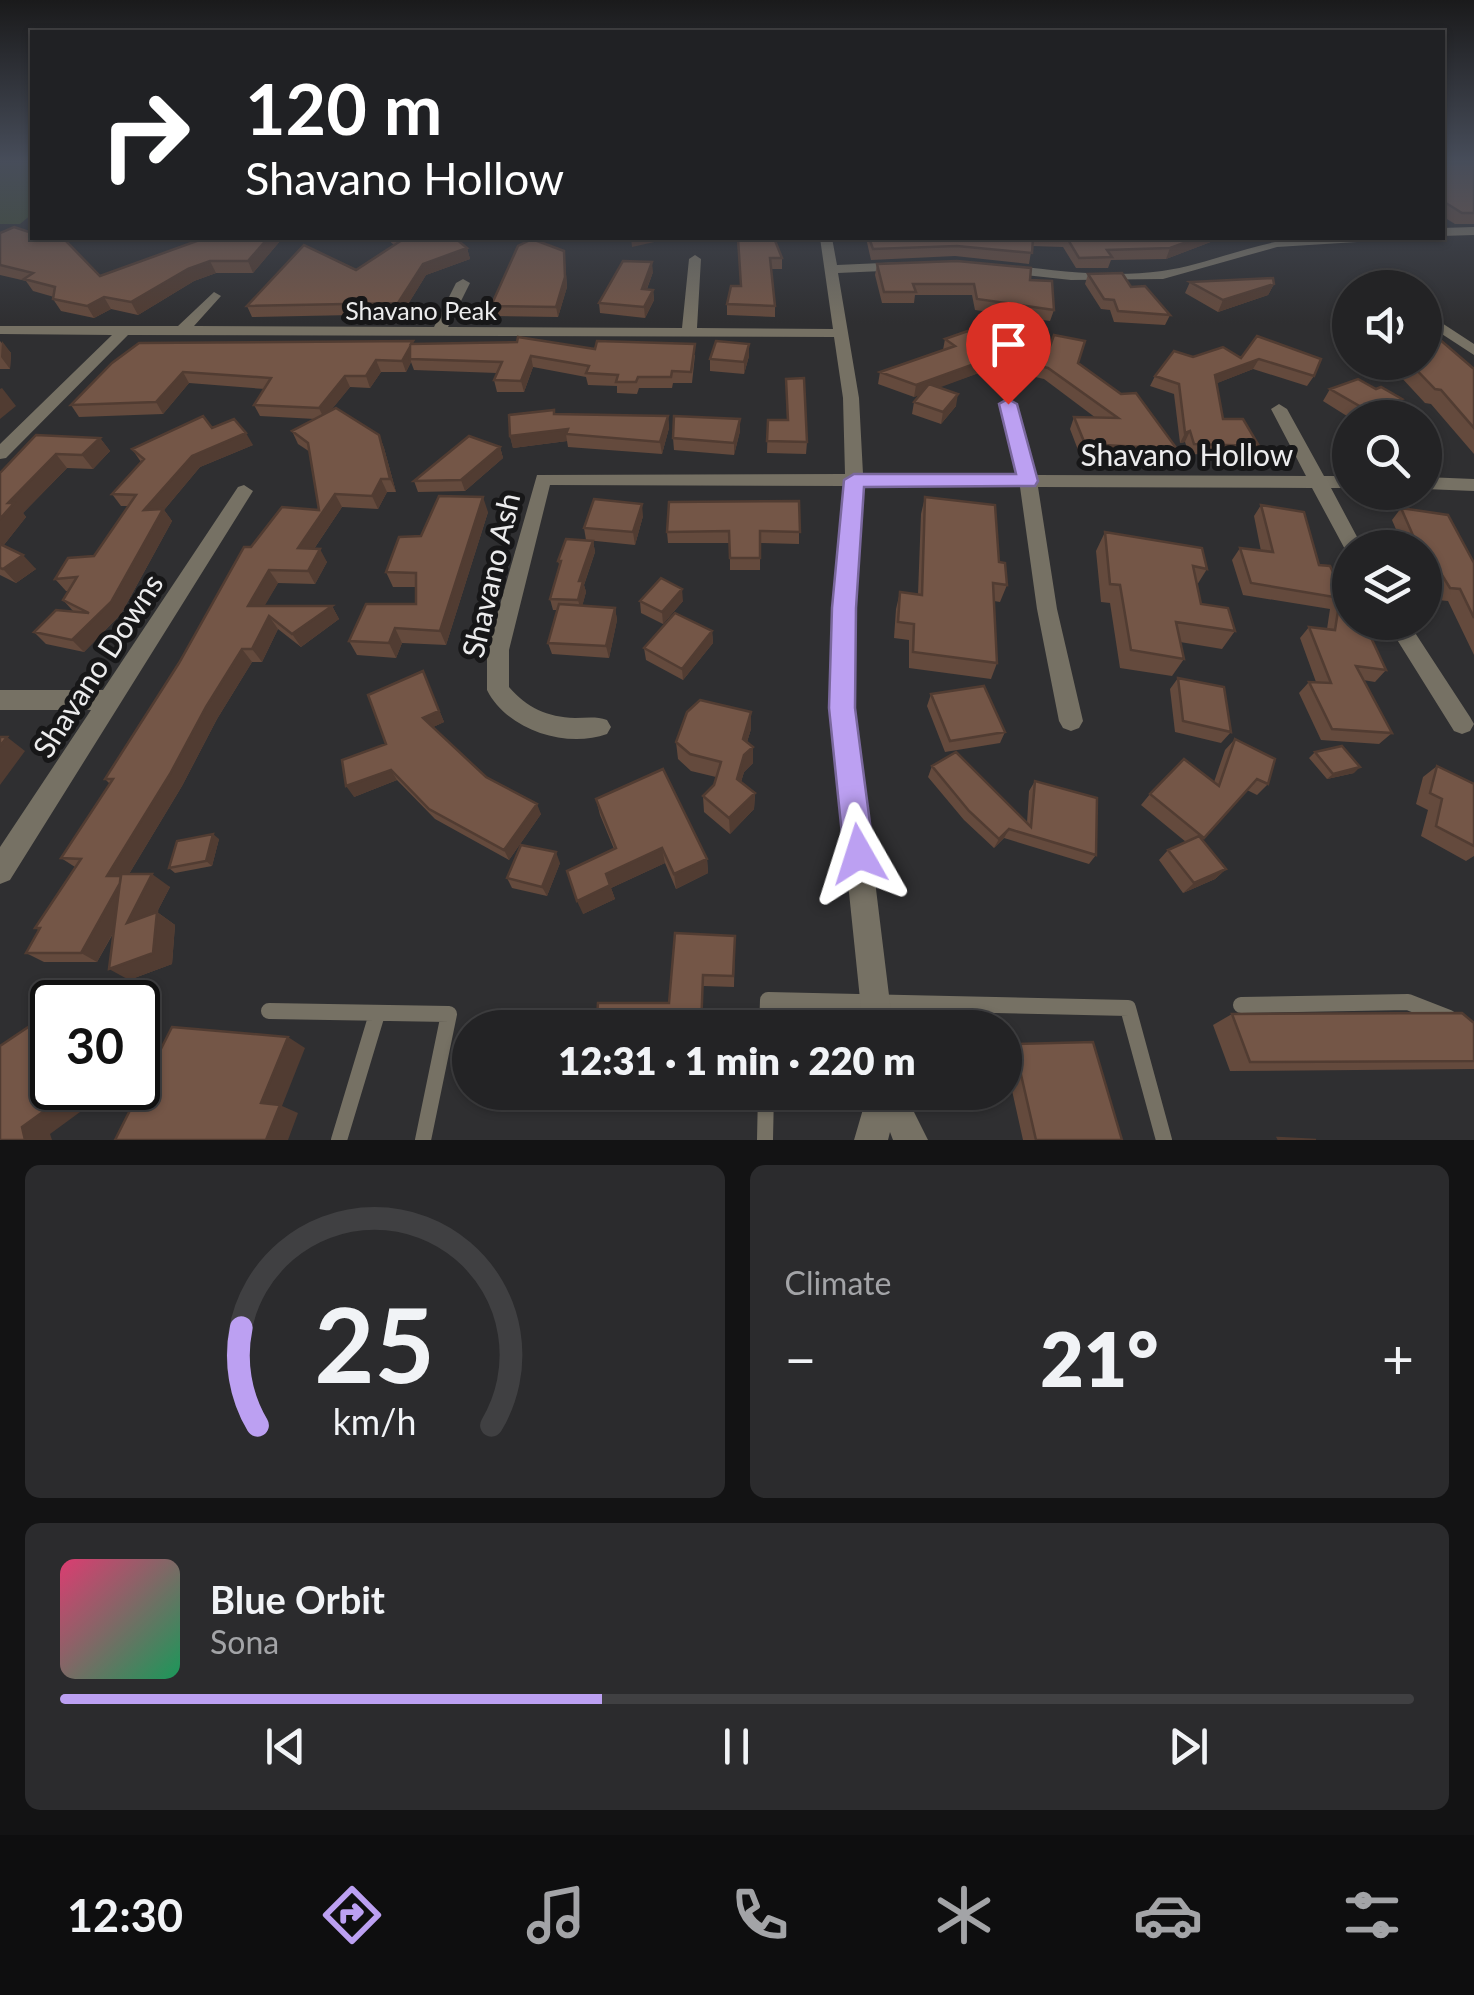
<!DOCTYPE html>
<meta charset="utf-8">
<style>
:root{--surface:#232325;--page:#2b2b2d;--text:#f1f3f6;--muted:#a3a4a7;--line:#404042;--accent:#bca0f2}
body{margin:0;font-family:Lato,sans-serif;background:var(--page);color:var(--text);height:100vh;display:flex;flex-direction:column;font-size:38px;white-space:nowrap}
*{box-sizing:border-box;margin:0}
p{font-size:32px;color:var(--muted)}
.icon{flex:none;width:55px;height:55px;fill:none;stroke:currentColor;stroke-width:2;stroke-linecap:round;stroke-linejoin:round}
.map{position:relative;height:1140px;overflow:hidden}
.drawer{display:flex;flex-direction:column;gap:25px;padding:25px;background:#131314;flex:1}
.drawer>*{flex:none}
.hud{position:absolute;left:30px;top:30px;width:1415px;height:210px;border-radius:0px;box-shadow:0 2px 8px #0004,0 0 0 2px var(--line);background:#202124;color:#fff;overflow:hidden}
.buttons{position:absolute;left:1332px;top:270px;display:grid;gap:20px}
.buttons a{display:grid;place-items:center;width:110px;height:110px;border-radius:50%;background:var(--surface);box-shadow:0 2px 8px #0004,0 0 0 2px var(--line);font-size:50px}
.speed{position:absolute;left:30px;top:980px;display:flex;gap:20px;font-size:50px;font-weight:700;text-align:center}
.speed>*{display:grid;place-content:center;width:130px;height:130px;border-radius:50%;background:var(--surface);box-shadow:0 2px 8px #0004,0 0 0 2px var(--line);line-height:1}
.speed .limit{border:5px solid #111;border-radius:15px;background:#fff;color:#111}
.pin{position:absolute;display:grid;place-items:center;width:85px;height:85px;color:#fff;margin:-102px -42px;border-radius:50% 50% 50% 0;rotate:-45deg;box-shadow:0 0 10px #0007}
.pin .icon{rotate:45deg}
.me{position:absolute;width:110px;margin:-55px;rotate:354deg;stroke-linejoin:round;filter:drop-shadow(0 0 8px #0008)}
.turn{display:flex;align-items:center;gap:35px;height:210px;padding:0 50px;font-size:45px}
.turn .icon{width:130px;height:130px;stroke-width:2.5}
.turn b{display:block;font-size:70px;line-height:85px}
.big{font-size:75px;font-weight:800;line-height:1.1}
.drawer .widget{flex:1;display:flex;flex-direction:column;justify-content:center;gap:15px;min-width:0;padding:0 35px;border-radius:15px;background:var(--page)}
.drawer .dial{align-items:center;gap:0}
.dial svg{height:260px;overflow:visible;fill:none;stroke:var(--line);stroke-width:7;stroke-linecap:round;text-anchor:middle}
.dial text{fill:var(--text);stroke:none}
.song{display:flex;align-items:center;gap:30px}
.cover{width:120px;height:120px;border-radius:15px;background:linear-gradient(135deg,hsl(340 70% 55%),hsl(150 70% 35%))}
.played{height:10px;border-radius:5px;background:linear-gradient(90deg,var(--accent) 40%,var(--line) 40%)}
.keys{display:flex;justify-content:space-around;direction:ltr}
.heat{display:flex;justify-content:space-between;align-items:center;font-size:55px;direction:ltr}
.drawer .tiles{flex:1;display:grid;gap:25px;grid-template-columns:1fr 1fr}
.widget:last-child{grid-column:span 2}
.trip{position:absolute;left:452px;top:1010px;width:570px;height:100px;border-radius:50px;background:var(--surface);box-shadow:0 2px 8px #0004,0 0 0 2px var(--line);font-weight:800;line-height:100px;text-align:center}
.tabs{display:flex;height:160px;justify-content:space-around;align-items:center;background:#0e0e0f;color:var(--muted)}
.tabs .icon{width:70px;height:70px}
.tabs .active{color:var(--accent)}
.tabs b{font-size:45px;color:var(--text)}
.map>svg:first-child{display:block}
.green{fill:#3f4c32}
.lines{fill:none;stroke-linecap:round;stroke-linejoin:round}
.lane{stroke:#767164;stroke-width:16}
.street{fill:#767164;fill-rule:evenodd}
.wall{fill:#644a3d}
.shaded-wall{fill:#513c32}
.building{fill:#745647;stroke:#513c32;stroke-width:2.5}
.route{fill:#bca0f2;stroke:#7a689d;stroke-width:2.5}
.labels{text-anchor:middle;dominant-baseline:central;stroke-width:10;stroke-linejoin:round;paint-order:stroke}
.far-street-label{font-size:25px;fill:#ececed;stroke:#171718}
.street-label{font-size:30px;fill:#ececed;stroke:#171718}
</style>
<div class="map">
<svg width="1474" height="1140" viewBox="0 0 1474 1140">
<rect width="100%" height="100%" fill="#2f2f31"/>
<path class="green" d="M0,163H32V214L20,224H0Z"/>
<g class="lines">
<path class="lane" d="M1241,1005L1408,1002L1449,1018
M269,1011L449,1014L423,1140
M767,1028L768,1000L1128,1008L1164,1140
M339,1140L377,1014
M765,1140L766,1092"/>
<path class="street" d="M1474,227V235L1442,236V228Z
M820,238H832L837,265L904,262L910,266L904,270L838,273L859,398L863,474L1018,475L1000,405L1008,400L1016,405L1035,475L1306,476L1271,409L1279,404L1287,409L1324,476H1350V488H1331L1363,548H1350V554L1347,553L1312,488L1038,487L1057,609L1083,721L1079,728L1071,731L1063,728L1059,721L1037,609L1020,487L863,486L854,608V709L893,1028H863L830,709L834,608L845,486L550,485L509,650V687C527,708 547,717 575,718C586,718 596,716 607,720L611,727L607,734C566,749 507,730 487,690V650L537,475L845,474L843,398L834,337L128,335L6,458L0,459V444L112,335L0,334V326H178L214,292L221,296L194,326L434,327L456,283L463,279L470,283L448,327L682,328L689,259L695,255L701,259L697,328L833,329Z
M1305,238H1363L1357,242L1277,247L1163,279L1071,280L1007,273L1001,269L1007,265C1057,271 1112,278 1162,271C1211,264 1255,241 1305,238Z
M1425,312L1474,344V355L1425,323Z
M1425,477L1474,479V491L1425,489Z
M244,485L253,491L10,880L0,884V847L91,710H0V690H103L238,487Z
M1386,622H1408L1470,717L1474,724L1470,731L1462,734L1454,731Z
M868,1092H904L928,1140H893L890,1132L888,1140H854Z"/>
</g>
<path class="wall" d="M1442,163H1474V224H1455L1442,216Z
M0,233L100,276L200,239L176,240L174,238H278L280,241L253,273H216L194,281L138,315L111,309L94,318L61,311L53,299L54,297L33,291L26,281L0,275Z
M386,238H455L467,248L470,259L426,275L402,314L252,317L247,306L356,270L394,245Z
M737,238H774L782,258V269H771L775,306V317L727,315V304L741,286Z
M866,238H1221L1166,259L1111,260L1108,268H1076L1063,247L1032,246L1029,264L955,256L871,260Z
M565,261L567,287L558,317L493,316L491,306Z
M877,264L1030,280L1054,310L1050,321L975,310L972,295H915L914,303H882L875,275Z
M653,272L647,289L653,290L654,300L645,318L600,313L599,303Z
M1088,274L1170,315L1165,325L1114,322L1110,310L1101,309L1085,284Z
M1190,282L1274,284L1268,295L1218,312L1185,293Z
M1257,336L1314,376L1307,386L1253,369L1217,383L1223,419L1259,446L1253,456L1189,454L1185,442L1180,443L1174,394L1150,386L1155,376L1193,357L1241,358Z
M945,339L998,366L939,387L956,406L941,424L912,414L914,402L921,394L914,397L878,384L880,372L943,350Z
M0,341L11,353L10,369H0Z
M414,344L595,349L695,355L692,383H673L672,388H639L637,394L617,393V386L588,385L586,377L533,367L524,392H497L494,380L497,373L414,370L411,362L406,372H381L370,388L350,387L331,410L379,435L384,448L396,492H387L378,509L342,507L314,549L327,562L315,584L278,583L264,606H332L339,619L301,647L278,629L262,662H252L217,719L182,786L129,874L170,887L157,912L175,925L172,964L129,980L114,932L97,962H44L26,953L39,930L35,928L75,867L61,858L110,784L105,779L251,547L319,510L310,452L298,444L292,431L315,419L260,416L254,405L265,389L189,383L163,414L79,417L71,405L112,363Z
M749,344V356L744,374L710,371V359Z
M1005,358L1078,363L1177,449L1171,461L1080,455L1070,429L1074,417L1096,418L1044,379L1001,369Z
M1387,362H1425L1474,369V454L1431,404L1425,403Z
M786,379L807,442L806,454L767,453L768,420H787Z
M1330,389L1393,411L1377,418H1350L1323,401Z
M554,414L668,416L669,428L662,454L568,447L567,441L513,448L510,436Z
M740,419V431L734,455L674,450L673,438Z
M212,428L253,445L200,467L164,510L172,521L121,614L84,652L46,644L34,632L74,612L63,600L69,591H66L55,579L94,556L128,506H121L112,494L141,462L132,449Z
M100,438L110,451L93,469L67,468L23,513L26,517L3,546L36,569L16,583L0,575V473Z
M500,447L503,458L465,491L418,492L414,481Z
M925,497L999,562L1007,585L1000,602L994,601L997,663L991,679L909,668V640L894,638L896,609L900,592L918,594L921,514Z
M799,501V544L760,543V570H730V543H668L667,532Z
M1261,505L1319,565L1330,566L1350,622L1386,670L1375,682L1363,680L1392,733L1379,744L1321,740L1299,693L1309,682H1316L1300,638L1309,627L1327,629L1330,609L1243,595L1232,560L1240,548L1261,551L1254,516Z
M1401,508L1468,554L1474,563V655L1448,601L1438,600L1425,577V548H1404L1392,520Z
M488,512L446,645L402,643L396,658L357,655L349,641L416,604V587H393L386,572L421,536Z
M643,516L635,545L586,540L584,528Z
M1105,532L1207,569L1197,585L1201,604L1235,631L1222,649L1180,642L1184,659L1172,676L1120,668L1110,603L1101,602L1096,551Z
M593,541L595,552L584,585L586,592L582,606L615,608L617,620L609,658L552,654L548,643L557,610H553L550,599L560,567L558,561Z
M640,601H683L663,624L641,613Z
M712,631L713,643L683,680L646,660L644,648Z
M1178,678L1231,732L1221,743L1175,732L1170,689Z
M428,683L444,722L433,727L486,777L541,814L509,860L435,819L397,780L354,797L386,744Z
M931,694L1005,732L1000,743L945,752L927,706Z
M751,712V729L747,742L753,747V763L744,772L741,782L755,793L754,809L730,834L704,812L703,796L714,785L716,777L691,771L678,759L676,742Z
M1235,739L1268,784L1257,795L1247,790L1202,840L1226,869L1215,879L1183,893L1159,860L1168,850L1186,842L1141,805L1150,794L1214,782L1225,750Z
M1315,752L1354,773L1327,779L1309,758Z
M932,766L1027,823L1029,791L1035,781L1096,855L1089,864L1004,838L994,848L964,820L928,777Z
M1437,766L1474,784V856L1466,861L1421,836L1428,810L1416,804L1423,777Z
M596,799L707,859L708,873L676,889L665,863L611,888L615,899L583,914L614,849L600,815Z
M219,839L212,866L175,873L169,868Z
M560,863L547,896L512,888L507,878Z
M735,936L734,987L704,986L669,1003Z
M1232,1014L1474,1023V1069L1230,1071L1213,1025Z
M1014,1044L1122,1140H1023L1005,1059V1053Z"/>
<path class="shaded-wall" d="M268,238H278L280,241L253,273L248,261Z
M631,238H672L632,247Z
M1198,238H1221L1166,259L1170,248Z
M467,248L470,259L426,275L402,314L398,303L423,264Z
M564,251L567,287L558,317L556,307Z
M210,261L216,273L194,281L138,315L131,302L188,269Z
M652,262L653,272L643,299L642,289Z
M1274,284L1268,295L1218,312L1223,300Z
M653,290L654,300L645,318L644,307Z
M104,297L111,309L94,318L87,306Z
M2,341L11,353L10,369L1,357Z
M749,344V356L744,374V362Z
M410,347L411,362L406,372L402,361Z
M1002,354L998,366L914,397L916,385Z
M531,356L533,367L524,392L521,381Z
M1259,359L1253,369L1210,386L1215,375Z
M376,360L381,372L370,388L366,376Z
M183,372L189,383L163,414L156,402Z
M345,376L350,387L324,419L319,408Z
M2,388L16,406L0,419V389Z
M958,394L956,406L941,424L943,412Z
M1402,399L1393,411L1377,418H1366L1370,412Z
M668,416L669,428L662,454L660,442Z
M740,419V431L734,455V443Z
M568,429L566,434L567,441L513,448L510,436Z
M1190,431L1185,442L1180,443L1185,433Z
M246,433L253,445L200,467L164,510L172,521L121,614L84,652L72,640L144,510L192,456Z
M379,435L384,448L396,492L390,479Z
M100,438L110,451L93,469L82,455Z
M500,447L503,458L465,491L461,480Z
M56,454L67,468L23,513L26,517L0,550V519L8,503Z
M381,479L387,492L378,509L372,496Z
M335,494L342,507L305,562L298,548Z
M483,497L488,512L446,645L440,631Z
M642,504L643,516L635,545L633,532Z
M593,541L595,552L584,585L586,592L581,611L578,600L579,581Z
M320,549L327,562L315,584L308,571Z
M23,555L36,569L16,583L3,569Z
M269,570L278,583L257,619L248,606Z
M682,589L683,601L663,624L662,612Z
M332,606L339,619L301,647L292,634Z
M615,608L617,620L609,658L606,646Z
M269,616L278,629L262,662L252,649Z
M395,628L402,643L396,658L389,643Z
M712,631L713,643L683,680L682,669Z
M242,649L252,662L217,719L182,786L126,879L138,887L97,962L81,953L107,876L206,707Z
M428,683L444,722L429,729L423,718Z
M751,712V729L743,755V739Z
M7,737L25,751L0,785V746Z
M753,747V763L744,772L737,795V779L744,755Z
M1360,767L1354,773L1327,779L1333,774Z
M391,770L397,780L354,797L346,786Z
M755,793L754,809L730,834L729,818Z
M537,804L541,814L509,860L504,850Z
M1009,829L1004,838L994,848L999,839Z
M213,834L219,839L212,866L206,861Z
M662,848L665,863L611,888L615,899L583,914L577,901L606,874Z
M556,852L560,863L547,896L542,887Z
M707,859L708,873L676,889L674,874Z
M1226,869L1215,879L1183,893L1194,883Z
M152,874L170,887L157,912L175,925L172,964L129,980L109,969L127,923Z
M108,993L126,1002H111Z
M288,1037L305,1048L282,1106L298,1113L288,1140H266L261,1103Z
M76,1088H104L106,1093L50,1134L52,1140H25L22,1127Z"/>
<path class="building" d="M1442,163H1474V213H1462L1446,203L1442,204Z
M14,227L32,233V238H63L100,276L205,238H268L248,261H210L188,269L131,302L104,297L87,306L53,299L55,287L24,279L33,273L0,265V233Z
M394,238H455L467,248L423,264L398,303L247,306L304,245L356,270L399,242Z
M738,238H774L782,258H770L775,306L727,304L731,286H741Z
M869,238H1033L1032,253L957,246L873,249Z
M1067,238H1198L1170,248L1107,250L1112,257L1079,258Z
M532,239L564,251L565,277L556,307L491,306L518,246Z
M623,261L652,262L642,289L653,290L644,307L599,303Z
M957,261L1031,268L1030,280L1052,281L1054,310L977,299L974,284H913L916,292H884L877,264Z
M1122,273L1131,287L1145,286L1170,315L1118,311L1114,300L1104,299L1088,274Z
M1273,278L1274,284L1223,300L1190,282Z
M968,331L1002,354L916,385L880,372L955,346L945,339Z
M1054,335L1085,341L1078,363L1121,394L1136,393L1177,449L1085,444L1074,417L1118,418L1048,368L1005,358L1012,341L1049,349Z
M1257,336L1321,359L1314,376L1259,359L1215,375L1223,419H1243L1259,446L1194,444L1190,431L1185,433L1179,384L1155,376L1174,351L1193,357L1223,347L1241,358Z
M518,337L595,349L597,341L695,344L691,372L672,371L671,377H638L636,382H616L618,375L586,373L589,366L531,356L521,381L494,380L502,362L410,359V347L402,361L376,360L366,376H345L319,408L254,405L271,378L183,372L156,402L71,405L112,363L139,343L413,341L411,344L517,342Z
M1425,338H1438L1474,369V428L1441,390L1435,389L1409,362H1425Z
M716,341L749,344L744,362L710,359Z
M804,378L807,442L767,441L768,420H788L786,379Z
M1358,379L1376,389L1381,387L1402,399L1370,412L1330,389Z
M929,384L958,394L943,412L914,402Z
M336,408L379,435L390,479H381L372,496L335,494L298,548L320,549L308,571L269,570L248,606H332L292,634L269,616L252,649H242L206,707L170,774L107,876H121L120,883L81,953H26L40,928H35L81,859L61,858L113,779H105L179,663L244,547H251L282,507L319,510L308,443L292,431Z
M554,410V414L668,416L660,442L566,434L568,429L510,436L509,415Z
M203,416L212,428L234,419L246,433L192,456L144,510L163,509L111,602L72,640L34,632L56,610L89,613L63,600L77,577L55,579L68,558L94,556L136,495L112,494L144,459L132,449Z
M674,416L740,419L734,443L673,438Z
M36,435L100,438L82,455L56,454L8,503H14L0,519V473Z
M469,436L500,447L461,480L414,481Z
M439,496L483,497L440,631L395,628L389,643L349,641L366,604H416V573L386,572L399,537L421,536Z
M925,497L995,505L999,562L1005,563L1007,585L993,583L997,663L913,652L914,624L898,622L900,592L922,595Z
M594,499L642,504L633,532L584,528Z
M799,501L800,532L760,531V558H730L729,531L667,532L669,502Z
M1261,505L1304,512L1319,565L1330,566L1350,607V622H1357L1360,628L1367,629L1386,670L1356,666L1392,733L1332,729L1309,682L1331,683L1309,627L1335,630L1340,598L1251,583L1240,548L1273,552Z
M1401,508L1448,515L1474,563V618L1460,589L1450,588L1421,541L1415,540Z
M1105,532L1202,548L1207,569L1193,566L1201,604L1228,608L1235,631L1176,622L1184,659L1131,650L1120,585L1110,584Z
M566,539L593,541L579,581H583L578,600L550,599L561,561H558Z
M0,544L23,555L3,569L0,568Z
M661,578L682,589L662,612L640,601Z
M559,604L615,608L606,646L548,643Z
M675,613L712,631L682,669L644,648Z
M423,671L439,711L423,718L486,777L537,804L504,850L429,809L391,770L346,786L342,760L386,744L368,695Z
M1178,678L1224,687L1231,732L1183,721Z
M984,686L1005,732L950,741L931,694Z
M700,700L751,712L743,739L753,747L744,755L737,779L755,793L729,818L703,796L714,785L721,762L690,754L676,742L687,712Z
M0,737H7L0,746Z
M1235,739L1275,759L1268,784L1257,779L1204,838L1150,794L1184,759L1219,786Z
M1342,746L1360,767L1333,774L1315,752Z
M956,752L1031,827L1035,781L1097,798L1096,855L1009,829L999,839L969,811L932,766Z
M1437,766L1474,784V846L1436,826L1442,799L1430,793Z
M663,769L707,859L674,874L662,848L606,874L610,885L577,901L567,871L616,848L596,799Z
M213,834L206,861L169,868L177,841Z
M1199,836L1226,869L1194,883L1168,850Z
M521,845L556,852L542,887L507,878Z
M121,874H152L127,923L157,912L153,953L109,969Z
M675,933L735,936L733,976L703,975L701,1028H596L598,1003H669Z
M108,993L111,1002H94Z
M52,1011V1088H76L22,1127L25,1140H0V1046Z
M1462,1013L1474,1023V1061L1250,1062L1232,1014Z
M172,1027L288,1037L261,1103L280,1105L266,1140H115Z
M1093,1042L1122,1140H1036L1014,1044Z
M1278,1138L1316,1140H1279Z"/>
<linearGradient id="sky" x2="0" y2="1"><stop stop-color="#1a1a1b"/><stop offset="0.5" stop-color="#474d5a"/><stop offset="1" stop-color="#474d5a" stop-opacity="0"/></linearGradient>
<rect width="1474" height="323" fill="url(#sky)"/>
<path class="route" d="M1008,399L1017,404L1038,481L1035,486L864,487L856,608L855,708L874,854L869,865L859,869L848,865L844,854L829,708L832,608L844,480L854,474H1016L999,404Z"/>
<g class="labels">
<g class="far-street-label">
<text x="421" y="310">Shavano Peak</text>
</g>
<g class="street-label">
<text x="1187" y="454">Shavano Hollow</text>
<text transform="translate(490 575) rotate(-77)">Shavano Ash</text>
<text transform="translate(97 665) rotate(-57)">Shavano Downs</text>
</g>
</g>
</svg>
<div class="buttons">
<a><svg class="icon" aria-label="sound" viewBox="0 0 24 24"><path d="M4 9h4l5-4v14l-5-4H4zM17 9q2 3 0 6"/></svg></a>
<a><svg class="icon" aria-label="search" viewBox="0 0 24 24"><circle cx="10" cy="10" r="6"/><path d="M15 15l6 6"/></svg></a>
<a><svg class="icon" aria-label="layers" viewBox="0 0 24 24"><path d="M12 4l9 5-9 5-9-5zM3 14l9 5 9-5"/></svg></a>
</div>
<div class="speed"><div class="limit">30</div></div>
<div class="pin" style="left:1008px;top:404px;background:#d93025"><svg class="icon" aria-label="arrive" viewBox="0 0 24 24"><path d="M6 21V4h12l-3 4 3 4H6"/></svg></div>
<svg class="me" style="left:859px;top:854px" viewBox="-20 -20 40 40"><path d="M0-17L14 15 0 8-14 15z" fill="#bca0f2" stroke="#fff" stroke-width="4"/></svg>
<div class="trip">12:31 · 1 min · 220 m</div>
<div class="hud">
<div class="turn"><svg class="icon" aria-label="right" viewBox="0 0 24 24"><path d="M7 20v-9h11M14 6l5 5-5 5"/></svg><div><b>120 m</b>Shavano Hollow</div></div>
</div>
</div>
<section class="drawer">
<div class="tiles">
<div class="widget dial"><svg viewBox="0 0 100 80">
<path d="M14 69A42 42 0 1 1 86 69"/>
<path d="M14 69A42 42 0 0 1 9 39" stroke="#bca0f2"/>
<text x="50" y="56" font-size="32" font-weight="700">25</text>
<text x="50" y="72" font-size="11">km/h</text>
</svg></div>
<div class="widget"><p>Climate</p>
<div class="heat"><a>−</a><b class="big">21°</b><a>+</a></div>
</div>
<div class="widget">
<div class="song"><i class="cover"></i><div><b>Blue Orbit</b><p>Sona</p></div></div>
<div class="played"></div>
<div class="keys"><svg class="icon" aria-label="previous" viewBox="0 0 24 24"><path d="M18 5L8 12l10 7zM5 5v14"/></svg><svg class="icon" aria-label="pause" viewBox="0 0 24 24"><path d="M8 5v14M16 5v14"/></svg><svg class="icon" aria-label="next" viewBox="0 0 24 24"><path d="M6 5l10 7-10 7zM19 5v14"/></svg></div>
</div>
</div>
</section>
<nav class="tabs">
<b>12:30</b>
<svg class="icon active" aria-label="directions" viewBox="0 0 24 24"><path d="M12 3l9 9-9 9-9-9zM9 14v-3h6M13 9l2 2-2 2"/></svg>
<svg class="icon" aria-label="music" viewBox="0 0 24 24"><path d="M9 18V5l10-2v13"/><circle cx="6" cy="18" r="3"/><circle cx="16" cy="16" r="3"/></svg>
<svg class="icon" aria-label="phone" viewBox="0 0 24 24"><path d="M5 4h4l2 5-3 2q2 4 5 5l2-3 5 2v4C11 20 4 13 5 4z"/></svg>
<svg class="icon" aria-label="climate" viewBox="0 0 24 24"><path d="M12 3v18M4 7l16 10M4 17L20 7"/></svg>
<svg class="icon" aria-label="car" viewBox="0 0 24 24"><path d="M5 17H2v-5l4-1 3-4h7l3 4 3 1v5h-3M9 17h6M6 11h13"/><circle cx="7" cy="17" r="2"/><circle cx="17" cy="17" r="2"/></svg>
<svg class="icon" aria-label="filters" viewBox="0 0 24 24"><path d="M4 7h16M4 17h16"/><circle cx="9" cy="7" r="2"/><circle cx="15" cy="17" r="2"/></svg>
</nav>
